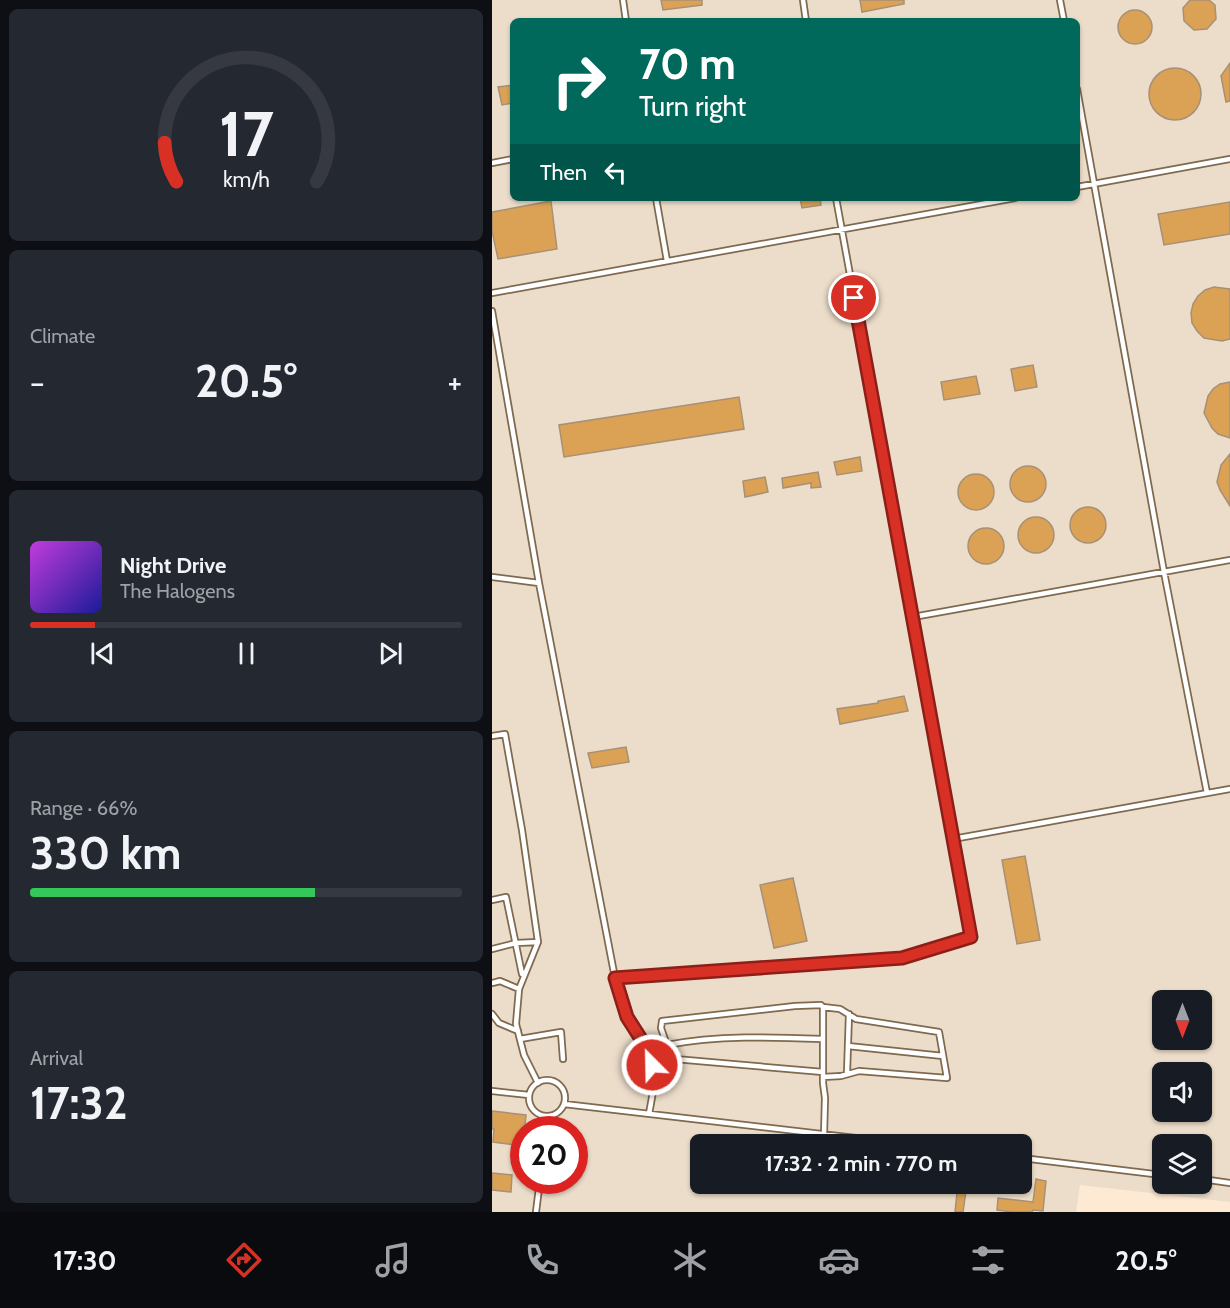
<!DOCTYPE html>
<meta charset="utf-8">
<style>
:root{--surface:#171b24;--page:#242831;--text:#f1f3f6;--muted:#9ea1a6;--line:#363941;--accent:#d93025}
body{margin:0;font-family:Cabin,sans-serif;background:var(--page);color:var(--text);height:100vh;display:flex;flex-direction:column;font-size:22px;white-space:nowrap}
*{box-sizing:border-box;margin:0}
p{font-size:20px;color:var(--muted)}
.icon{flex:none;width:33px;height:33px;fill:none;stroke:currentColor;stroke-width:2;stroke-linecap:round;stroke-linejoin:round}
.map{position:relative;flex:1;overflow:hidden}
.side{display:flex;flex-direction:column;gap:9px;padding:9px;background:#0d0f14;width:492px}
.side>*{flex:none}
.banner{position:absolute;left:18px;top:18px;width:570px;height:183px;border-radius:9px;box-shadow:0 2px 4px #0004;background:#00695c;color:#fff;overflow:hidden}
.needle{width:39px;rotate:180deg}
.fabs{position:absolute;left:660px;top:990px;display:grid;gap:12px}
.fabs a{display:grid;place-items:center;width:60px;height:60px;border-radius:9px;background:var(--surface);box-shadow:0 2px 4px #0004;font-size:30px}
.speed{position:absolute;left:18px;top:1116px;display:flex;gap:12px;font-size:30px;font-weight:700;text-align:center}
.speed>*{display:grid;place-content:center;width:78px;height:78px;border-radius:50%;background:var(--surface);box-shadow:0 2px 4px #0004;line-height:1}
.speed .limit{border:9px solid #d22;background:#fff;color:#111}
.pin{position:absolute;display:grid;place-items:center;width:51px;height:51px;color:#fff;margin:-26px;border:3px solid #fff;border-radius:50%;box-shadow:0 2px 6px #0007}
.me{position:absolute;width:66px;margin:-33px;rotate:337deg;stroke-linejoin:round;filter:drop-shadow(0 0 4px #0008)}
.turn{display:flex;align-items:center;gap:21px;height:126px;padding:0 30px;font-size:27px}
.turn .icon{width:78px;height:78px;stroke-width:2.5}
.turn b{display:block;font-size:42px;line-height:51px}
.then{display:flex;align-items:center;height:57px;padding:0 30px;background:#0003;gap:12px;font-size:22px}
.big{font-size:45px;font-weight:700;line-height:1.1}
.side .widget{flex:1;display:flex;flex-direction:column;justify-content:center;gap:9px;min-width:0;padding:0 21px;border-radius:9px;background:var(--page)}
.side .dial{align-items:center;gap:0}
.dial svg{height:156px;overflow:visible;fill:none;stroke:var(--line);stroke-width:7;stroke-linecap:round;text-anchor:middle}
.dial text{fill:var(--text);stroke:none}
.song{display:flex;align-items:center;gap:18px}
.cover{width:72px;height:72px;border-radius:9px;background:linear-gradient(135deg,hsl(290 70% 55%),hsl(240 70% 35%))}
.played{height:6px;border-radius:3px;background:linear-gradient(90deg,var(--accent) 15%,var(--line) 15%)}
.keys{display:flex;justify-content:space-around;direction:ltr}
.heat{display:flex;justify-content:space-between;align-items:center;font-size:33px;direction:ltr}
.charge{height:9px;border-radius:4px;background:linear-gradient(90deg,#34c759 66%,var(--line) 0)}
.trip{position:absolute;left:198px;top:1134px;width:342px;height:60px;border-radius:9px;background:var(--surface);box-shadow:0 2px 4px #0004;font-weight:700;line-height:60px;text-align:center}
.tabs{display:flex;height:96px;justify-content:space-around;align-items:center;background:#090b0e;color:var(--muted)}
.tabs .icon{width:42px;height:42px}
.tabs .current{color:var(--accent)}
.tabs b{font-size:27px;color:var(--text)}
main{display:flex;flex:1;min-height:0}
.map>svg:first-child{display:block}
.industrial{fill:#ecddca;fill-rule:evenodd}
.building{fill:#dba155;stroke:#a79075;stroke-width:1.5}
.lines{fill:none;stroke-linecap:round;stroke-linejoin:round}
.lane-casing{stroke:#7f694f;stroke-width:8}
.lane{stroke:#fff;stroke-width:4.5}
.route-casing{stroke:#8d1f18;stroke-width:15}
.route{stroke:#d93025;stroke-width:10}
</style>
<main>
<section class="side">
<div class="widget dial"><svg viewBox="0 0 100 80">
<path d="M14 69A42 42 0 1 1 86 69"/>
<path d="M14 69A42 42 0 0 1 8 49" stroke="#d93025"/>
<text x="50" y="56" font-size="32" font-weight="700">17</text>
<text x="50" y="72" font-size="11">km/h</text>
</svg></div>
<div class="widget"><p>Climate</p>
<div class="heat"><a>−</a><b class="big">20.5°</b><a>+</a></div>
</div>
<div class="widget">
<div class="song"><i class="cover"></i><div><b>Night Drive</b><p>The Halogens</p></div></div>
<div class="played"></div>
<div class="keys"><svg class="icon" aria-label="previous" viewBox="0 0 24 24"><path d="M18 5L8 12l10 7zM5 5v14"/></svg><svg class="icon" aria-label="pause" viewBox="0 0 24 24"><path d="M8 5v14M16 5v14"/></svg><svg class="icon" aria-label="next" viewBox="0 0 24 24"><path d="M6 5l10 7-10 7zM19 5v14"/></svg></div>
</div>
<div class="widget"><p>Range · 66%</p><b class="big">330 km</b><div class="charge"></div></div>
<div class="widget"><p>Arrival</p><b class="big">17:32</b></div>
</section>
<div class="map">
<svg width="738" height="1212" viewBox="0 0 738 1212">
<rect width="100%" height="100%" fill="#feead3"/>
<path class="industrial" d="M0,0H738V1202L588,1185L584,1212H0ZM21,21H585V198H21ZM670,1000H710V1040H670ZM670,1072H710V1112H670ZM32,1130H82V1180H32ZM208,1144H530V1184H208ZM670,1144H710V1184H670Z"/>
<path class="building" d="M169,0H210V5L171,10Z
M368,0H412V4L370,12Z
M698,0H717L723,5L724,19L715,29L702,30L692,21L691,8Z
M626 27a17 17 0 1 1 34 0a17 17 0 1 1-34 0Z
M738,63V101L734,102L729,76Z
M657 94a26 26 0 1 1 52 0a26 26 0 1 1-52 0Z
M21,85V103L10,105L6,87Z
M308,198H328L329,205L310,208Z
M59,201L65,249L6,259L0,231V212Z
M738,202V234L672,245L666,214Z
M722,287L738,289V339L730,341L712,338L705,331L700,323L699,313L701,304L706,296L713,290Z
M541,365L545,387L523,391L519,369Z
M484,376L488,394L452,400L449,382Z
M738,382V438L726,434L720,428L712,413L716,396L721,389L728,384Z
M247,397L252,429L72,457L67,425Z
M738,454V506L728,490L725,482L729,465Z
M368,457L370,471L345,475L342,462Z
M518 484a18 18 0 1 1 36 0a18 18 0 1 1-36 0Z
M326,472L329,487L319,488V483L291,488L290,478Z
M466 492a18 18 0 1 1 36 0a18 18 0 1 1-36 0Z
M273,477L276,492L253,497L251,481Z
M578 525a18 18 0 1 1 36 0a18 18 0 1 1-36 0Z
M526 535a18 18 0 1 1 36 0a18 18 0 1 1-36 0Z
M476 546a18 18 0 1 1 36 0a18 18 0 1 1-36 0Z
M412,696L416,711L348,724L345,709L386,703V701Z
M134,747L137,762L100,768L96,753Z
M533,856L548,940L525,944L510,860Z
M301,878L315,941L282,948L268,885Z
M0,1111L34,1115L31,1146L1,1142L2,1129H0Z
M0,1173L20,1175L19,1192L0,1190Z
M544,1179L554,1181L551,1211L541,1210L540,1212H520L505,1210L506,1198L541,1202Z
M466,1184H475L471,1212H463Z"/>
<g class="lines">
<g class="lane-casing">
<path id="lane" d="M131,0L134,21
M311,0L314,21
M568,0L572,21
M585,89L672,572L715,793
M0,163L21,159
M585,187L738,159
M164,198L175,261
M0,293L523,198
M0,311L47,583
M0,577L47,583L123,978L135,1017L149,1039L161,1068L162,1086L157,1114
M421,617L738,560
M0,736L13,734L30,830L46,942L27,989L24,1024L32,1055L46,1083
M461,839L738,789
M0,900L14,897L30,974
M0,949L24,943L46,942
M123,978L410,958L479,937L344,198
M0,983L8,981L27,989
M331,1007L348,1009L364,1019L447,1032L455,1078L367,1071L349,1076L331,1077
M0,1014L7,1023L26,1031
M28,1039L69,1032L71,1059
M152,1045L172,1038
M175,1045C226,1035 279,1037 331,1039
M356,1046L451,1056
M180,1060L169,1028L170,1021L303,1006L329,1005L331,1007V1083L333,1098L332,1135
M160,1065L183,1059L331,1072
M355,1073L357,1014
M37 1098a18 18 0 1 1 36 0a18 18 0 1 1-36 0Z
M0,1091L37,1095
M72,1104L415,1144
M54,1130L56,1117
M530,1158L670,1175
M710,1179L738,1183
M44,1212L48,1180"/>
</g>
<use href="#lane" class="lane"/>
</g>
<g class="lines">
<g class="route-casing">
<path id="route" d="M160,1065L149,1039L135,1017L123,978L410,958L479,937L362,298"/>
</g>
<use href="#route" class="route"/>
</g>
</svg>
<div class="fabs">
<a><svg class="needle" viewBox="-14 -14 28 28"><path d="M0-13l5 13h-10z" fill="#e53935"/><path d="M0 13l5-13h-10z" fill="#9ea1a6"/></svg></a>
<a><svg class="icon" aria-label="sound" viewBox="0 0 24 24"><path d="M4 9h4l5-4v14l-5-4H4zM17 9q2 3 0 6"/></svg></a>
<a><svg class="icon" aria-label="layers" viewBox="0 0 24 24"><path d="M12 4l9 5-9 5-9-5zM3 14l9 5 9-5"/></svg></a>
</div>
<div class="speed"><div class="limit">20</div></div>
<div class="pin" style="left:362px;top:298px;background:#d93025"><svg class="icon" aria-label="arrive" viewBox="0 0 24 24"><path d="M6 21V4h12l-3 4 3 4H6"/></svg></div>
<svg class="me" style="left:160px;top:1065px" viewBox="-20 -20 40 40"><circle r="17" fill="#d93025" stroke="#fff" stroke-width="3"/><path d="M0-11L8 9 0 5-8 9z" fill="#fff"/></svg>
<div class="trip">17:32 · 2 min · 770 m</div>
<div class="banner">
<div class="turn"><svg class="icon" aria-label="right" viewBox="0 0 24 24"><path d="M7 20v-9h11M14 6l5 5-5 5"/></svg><div><b>70 m</b>Turn right</div></div>
<div class="then">Then<svg class="icon" aria-label="left" viewBox="0 0 24 24"><path d="M17 20v-9H6M10 6l-5 5 5 5"/></svg></div>
</div>
</div>
</main>
<nav class="tabs">
<b>17:30</b>
<svg class="icon current" aria-label="directions" viewBox="0 0 24 24"><path d="M12 3l9 9-9 9-9-9zM9 14v-3h6M13 9l2 2-2 2"/></svg>
<svg class="icon" aria-label="music" viewBox="0 0 24 24"><path d="M9 18V5l10-2v13"/><circle cx="6" cy="18" r="3"/><circle cx="16" cy="16" r="3"/></svg>
<svg class="icon" aria-label="phone" viewBox="0 0 24 24"><path d="M5 4h4l2 5-3 2q2 4 5 5l2-3 5 2v4C11 20 4 13 5 4z"/></svg>
<svg class="icon" aria-label="climate" viewBox="0 0 24 24"><path d="M12 3v18M4 7l16 10M4 17L20 7"/></svg>
<svg class="icon" aria-label="car" viewBox="0 0 24 24"><path d="M5 17H2v-5l4-1 3-4h7l3 4 3 1v5h-3M9 17h6M6 11h13"/><circle cx="7" cy="17" r="2"/><circle cx="17" cy="17" r="2"/></svg>
<svg class="icon" aria-label="filters" viewBox="0 0 24 24"><path d="M4 7h16M4 17h16"/><circle cx="9" cy="7" r="2"/><circle cx="15" cy="17" r="2"/></svg>
<b>20.5°</b>
</nav>
